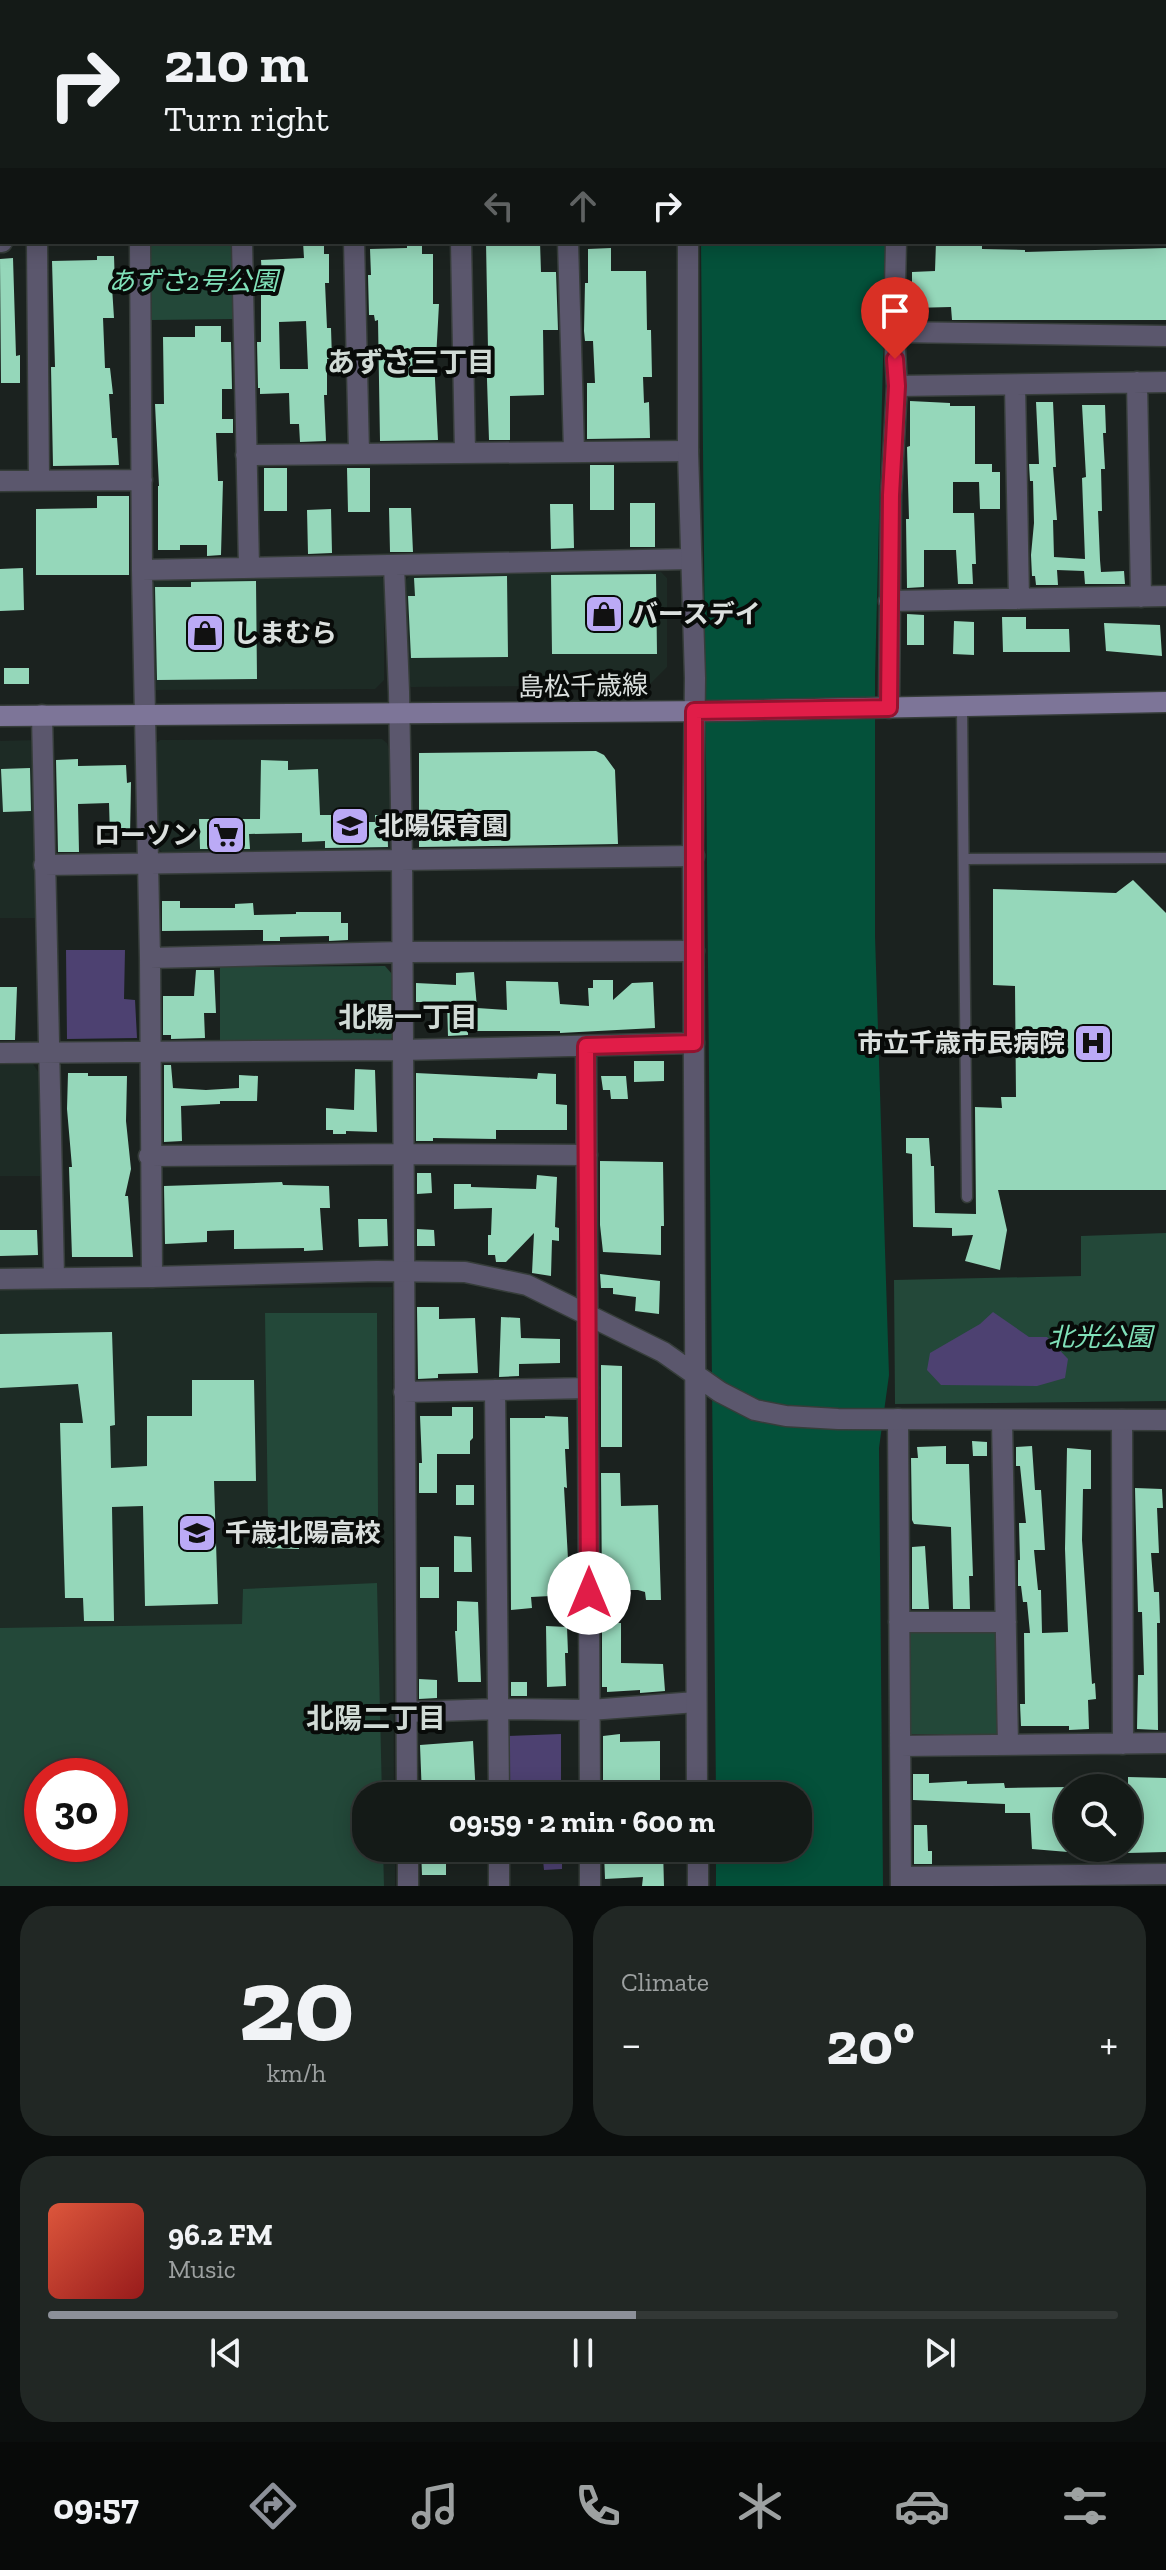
<!DOCTYPE html>
<meta charset="utf-8">
<style>
:root{--surface:#141a17;--page:#212724;--text:#f1f3f6;--muted:#9da1a1;--line:#333836;--accent:#8c9099}
body{margin:0;font-family:"Zilla Slab","Noto Sans JP",serif;background:var(--page);color:var(--text);height:100vh;display:flex;flex-direction:column;font-size:30px;white-space:nowrap}
*{box-sizing:border-box;margin:0}
p{font-size:26px;color:var(--muted)}
.icon{flex:none;width:44px;height:44px;fill:none;stroke:currentColor;stroke-width:2;stroke-linecap:round;stroke-linejoin:round}
.map{position:relative;height:1886px;overflow:hidden}
.details{display:flex;flex-direction:column;gap:20px;padding:20px;background:#0b0e0d;flex:1}
.details>*{flex:none}
.top-card{position:absolute;left:0px;top:0px;width:1166px;height:244px;box-shadow:0 4px 20px #0003,0 0 0 2px var(--line);background:#141a17;color:var(--text);overflow:hidden}
.tools{position:absolute;left:1054px;top:1774px;display:grid;gap:16px}
.tools a{display:grid;place-items:center;width:88px;height:88px;border-radius:50%;background:var(--surface);box-shadow:0 4px 20px #0003,0 0 0 2px var(--line);font-size:40px}
.speed{position:absolute;left:24px;top:1758px;display:flex;gap:16px;font-size:40px;font-weight:700;text-align:center}
.speed>*{display:grid;place-content:center;width:104px;height:104px;border-radius:50%;background:var(--surface);box-shadow:0 4px 20px #0003,0 0 0 2px var(--line);line-height:1}
.speed .limit{border:12px solid #d22;background:#fff;color:#111}
.pin{position:absolute;display:grid;place-items:center;width:68px;height:68px;color:#fff;margin:-82px -34px;border-radius:50% 50% 50% 0;rotate:-45deg;box-shadow:0 0 8px #0007}
.pin .icon{rotate:45deg}
.me{position:absolute;width:88px;margin:-44px;rotate:0deg;stroke-linejoin:round;filter:drop-shadow(0 0 6px #0008)}
.turn{display:flex;align-items:center;gap:28px;height:168px;padding:0 32px;font-size:36px}
.turn .icon{width:104px;height:104px;stroke-width:2.5}
.turn b{display:block;font-size:56px;line-height:68px}
.lanes{display:flex;align-items:center;height:76px;padding:0 32px;background:#0003;justify-content:center;gap:40px;direction:ltr}
.lanes .off{opacity:.35}
.big{font-size:60px;font-weight:700;line-height:1.1}
.details .widget{flex:1;display:flex;flex-direction:column;justify-content:center;gap:12px;min-width:0;padding:0 28px;border-radius:32px;background:var(--page)}
.details .dial{align-items:center;gap:0}
.dial b{font-size:104px;line-height:1}
.song{display:flex;align-items:center;gap:24px}
.cover{width:96px;height:96px;border-radius:12px;background:linear-gradient(135deg,hsl(10 70% 55%),hsl(0 70% 35%))}
.played{height:8px;border-radius:4px;background:linear-gradient(90deg,var(--accent) 55%,var(--line) 55%)}
.keys{display:flex;justify-content:space-around;direction:ltr}
.heat{display:flex;justify-content:space-between;align-items:center;font-size:44px;direction:ltr}
.details .tiles{flex:1;display:grid;gap:20px;grid-template-columns:1fr 1fr}
.widget:last-child{grid-column:span 2}
.trip{position:absolute;left:352px;top:1782px;width:460px;height:80px;border-radius:32px;background:var(--surface);box-shadow:0 4px 20px #0003,0 0 0 2px var(--line);font-weight:700;line-height:80px;text-align:center}
.dock{display:flex;height:128px;justify-content:space-around;align-items:center;background:#080a09;color:var(--muted)}
.dock .icon{width:56px;height:56px}
.dock .current{color:var(--accent)}
.dock b{font-size:36px;color:var(--text)}
.map>svg:first-child{display:block}
.built{fill:#1d2b25;fill-rule:evenodd}
.green{fill:#234839;fill-rule:evenodd}
.forest{fill:#04513a}
.water{fill:#4d4171}
.building{fill:#95d7ba;fill-rule:evenodd}
.lines{fill:none;stroke-linecap:round;stroke-linejoin:round}
.service-casing{stroke:#363d3a;stroke-width:13}
.minor-casing{stroke:#363d3a;stroke-width:23}
.tertiary-casing{stroke:#363d3a;stroke-width:23}
.secondary-casing{stroke:#363d3a;stroke-width:23}
.service{stroke:#5b576d;stroke-width:10}
.minor{stroke:#5b576d;stroke-width:20}
.tertiary{stroke:#5b576d;stroke-width:20}
.secondary{stroke:#7d7598;stroke-width:20}
.route-casing{stroke:#92132f;stroke-width:20}
.route{stroke:#e11d48;stroke-width:14}
.labels{text-anchor:middle;dominant-baseline:central;stroke-width:8;stroke-linejoin:round;paint-order:stroke}
.park-label{font-size:26px;font-style:italic;fill:#80e1b9;stroke:#080b09}
.poi-label{font-size:26px;font-weight:bold;fill:#dbe0de;stroke:#080b09;text-anchor:start}
.street-label{font-size:26px;fill:#dbe0de;stroke:#080b09}
.neighbourhood-label{font-size:28px;font-weight:bold;fill:#d0dad5;stroke:#080b09}
</style>
<div class="map">
<svg width="1166" height="1886" viewBox="0 0 1166 1886">
<rect width="100%" height="100%" fill="#1b221f"/>
<path class="built" d="M661,572L667,578V667L649,685L411,687L405,682L403,586L405,580L413,574Z
M378,574L384,579V680L375,689L152,690L150,592L153,583L159,578Z
M382,739L387,743L391,755L390,851L164,854L156,846L155,744L160,740Z
M37,740L40,918H0V741Z
M33,1064L41,1076L43,1176H0V1065Z
M392,1287L394,1796H366V1848H395V1886H0V1290ZM42,1776H110V1844H42Z"/>
<path class="green" d="M150,242H233L236,319L152,320Z
M385,966L392,974V1038L386,1045L220,1043V967Z
M1166,1233V1401L895,1404L894,1280L1081,1276V1236Z
M265,1313H377L378,1517L268,1523Z
M377,1583L382,1796H366V1848H383L384,1886H0V1628L242,1624L243,1589ZM42,1776H110V1844H42Z
M907,1629L997,1630L998,1734H910Z"/>
<path class="forest" d="M701,242H886L875,677V936L889,1375L879,1448L883,1886H716V1848H798V1796H716Z"/>
<path class="water" d="M66,950H125L124,999L135,1000L137,1038L67,1039Z
M993,1312L1029,1337H1047L1068,1359L1065,1378L1037,1386L941,1385L927,1370L930,1353L980,1324Z
M561,1734V1796H508L506,1736Z
M510,1848H562V1869L544,1870L543,1860L510,1861Z"/>
<path class="building" d="M303,242H324V254H329V283H325L327,328H331L332,359H327V395H324L326,441L300,442L299,424H290L289,393L260,394V388H258L257,342H261V294H263L261,260L304,258ZM306,321L308,369H280L279,322Z
M486,242H540L541,272H556L558,330H543L544,395L510,396V440H489L486,350H488Z
M936,242H982V249L1025,250V252L1166,248V320H952L951,307L912,308V272L935,271Z
M407,244L422,245V254H433V304H439L436,359H434L438,440L380,441L378,320L375,321L374,315H369L368,275H371L370,249L407,248Z
M611,248V271H646L647,330H651L652,377H643L644,403L649,402L650,438L587,439V383H595L593,341H585L584,331L585,283H588V249Z
M97,256H114L115,287H112L114,318H103L105,368H110L113,394H109L112,438H117L119,465L53,466L51,367H55L52,261L97,260Z
M13,258L16,356L20,355V383H1L0,259Z
M195,326H221V342H231L232,389H222V419H233V433H216L218,481H223L221,555L207,556V545H180V550H158V486H159L155,404H164L163,337H195Z
M910,401L950,403V406H975V464H992V472H1000V509H980L979,482H953V513H974L976,564H972L973,584H958L956,550H924V587L907,588L906,519H909L907,447L910,446Z
M1036,402H1053L1056,467H1053L1057,520H1053L1054,557L1085,559L1082,478L1086,477L1082,405H1105L1106,433H1103L1105,469H1101L1102,511H1098L1100,560L1101,572L1124,571L1125,584H1085L1084,571L1057,570L1058,585H1036L1035,576H1032L1031,555L1034,523L1033,481H1030L1029,464H1039Z
M590,465H614V510H590Z
M264,468H287V511H264Z
M347,468H370V512H348Z
M97,496H129V575H36V509L97,508Z
M630,503H655V547H630Z
M550,504H573L574,548L551,549Z
M389,508H411L413,552H390Z
M331,509L332,553L308,554L307,510Z
M23,568L24,610L0,611V569Z
M656,574L657,654H552L551,575Z
M507,576L508,657L411,658L408,596H415L414,578Z
M256,581L257,679L157,680L155,587H191V582Z
M907,614L924,615V645H907Z
M1002,617H1026V629H1069L1070,652H1003Z
M954,621L974,622V655L953,654Z
M1104,623L1160,625L1162,656L1106,651Z
M4,668H29V684H4Z
M596,751L604,755L615,770L618,844L419,847V753Z
M78,759V766L126,765L127,783L131,782L130,836H110L109,803L78,804L79,852H58L56,760Z
M261,760L288,761V770L318,769L320,815H340V822H375V815H387L388,847L325,848V841L302,842V833L249,834L250,849H200L199,819H260Z
M30,768L31,811L3,812L1,769Z
M1133,880L1166,913V1190H998L1007,1230L1000,1270L965,1261L973,1235L952,1236V1228L913,1227L912,1154L906,1153V1138H929L931,1166H934L935,1213L976,1214L975,1107L1002,1108L1001,1097H1016L1015,986L993,985V889L1116,893Z
M162,901H180V908H235V904L253,903L254,915L296,914V912H341V923H348V940L329,941V936L280,937V941H263V930L162,931Z
M196,970H214L216,1013H204L205,1038L171,1039V1035H163V996H194Z
M474,972L477,1008L507,1010L506,981L558,982L560,1004L589,1006L588,988H593V980H613V1000L632,983L653,982L655,1028L560,1033V1031H468V1035L448,1036L447,1002H416V983L456,985V973Z
M0,987H17L15,1040H0Z
M634,1061H664V1081L634,1082Z
M164,1065H171L173,1088L206,1090L239,1088V1075L258,1076L257,1101H220V1104L181,1106L182,1141L164,1142Z
M355,1069L375,1070L377,1132L346,1131V1134H333V1130H326V1108L354,1110Z
M68,1073H88V1076H127L126,1121L131,1169L125,1196H128L133,1257H72L69,1167H72L67,1109Z
M416,1073L537,1079L538,1073L556,1074V1104L567,1105V1130H496V1139L433,1138V1141H416Z
M601,1076H626L628,1099H611L610,1090H603Z
M600,1161L663,1162L664,1226H661V1255L603,1252L600,1225Z
M417,1173H431L432,1193L417,1194Z
M537,1175L557,1177L555,1227L559,1228V1241L552,1240L551,1276L532,1273L534,1233L506,1262H496L495,1255H488V1235H491L492,1208L454,1209V1184H471V1187L536,1189Z
M282,1182L283,1185L329,1186L330,1208H320L323,1250L304,1251V1248L234,1249V1230L207,1231V1242L165,1244L164,1186Z
M358,1219H387L388,1246L359,1247Z
M417,1229L434,1230L435,1246H417Z
M0,1230H37L38,1255L0,1256Z
M600,1274L660,1281L659,1314L635,1311L636,1297L613,1294V1288H601Z
M417,1307H439V1319L475,1318L478,1373L438,1374V1378L418,1379Z
M501,1317L520,1318L521,1338L560,1339V1363L519,1364V1376L499,1377Z
M112,1332L115,1425L110,1426L111,1468L147,1466V1416H192V1380H254L256,1481H214L218,1604L145,1606L143,1506L112,1507L114,1621H84L83,1598H65L60,1423H83L78,1384L0,1388V1334Z
M601,1365L622,1366V1447H601Z
M452,1407H473V1438L470,1441V1454H437V1493H419V1463H422L420,1416H452Z
M545,1416L568,1417L569,1449H565L567,1488L564,1487L570,1595L531,1597L532,1608L511,1610L510,1418H545Z
M972,1441L987,1442V1456H973Z
M946,1446V1464H969L973,1576H969L970,1609H953L951,1527L914,1524L912,1520L911,1458H918L917,1447Z
M1032,1446L1035,1490H1041L1045,1550H1034L1038,1590H1041L1042,1633L1068,1632L1065,1549L1067,1448L1091,1450V1489H1083L1082,1540L1092,1684L1095,1683L1096,1699L1088,1700L1089,1729L1069,1730V1726H1021L1020,1704H1025L1024,1633H1030L1027,1602H1023L1021,1586H1018V1560H1020L1019,1523H1026L1020,1466H1016V1447Z
M601,1473H620L621,1506L658,1505L661,1600H646L645,1592L638,1590H602Z
M456,1485H474V1505H456Z
M1135,1488L1162,1489L1163,1508H1157L1159,1553H1151L1154,1592H1159L1160,1623H1157L1158,1730L1137,1729L1138,1675H1144L1142,1612H1138Z
M265,1533H299V1549L264,1548Z
M454,1536L471,1537L472,1572H454Z
M925,1546L929,1609H912V1547Z
M420,1567H439V1598H420Z
M457,1601L478,1602L481,1682H458L455,1631H457Z
M602,1623H621V1663L663,1664L665,1691L640,1693V1690L607,1692V1687H602Z
M546,1626L567,1627L568,1653H565L566,1686L547,1687Z
M419,1679L437,1680V1698L419,1699Z
M511,1682H527V1696H511Z
M620,1734V1742L660,1741V1791L603,1790V1736Z
M473,1741L476,1796H422L420,1745Z
M913,1774H929V1783L967,1781V1784L1004,1783L1005,1788L1068,1787V1852L1032,1849L1030,1813H1005V1804L913,1800Z
M1128,1777L1166,1778V1852L1128,1853Z
M914,1825H927L928,1851H932V1864H914Z
M421,1848H478V1861L446,1862V1875H422Z
M641,1848H663L664,1886H642L643,1877L605,1879L604,1852H641Z"/>
<g class="lines">
<g class="service-casing">
<path id="service" d="M962,708L967,1197
M964,859L1166,858"/>
</g>
<g class="minor-casing">
<path id="minor" d="M34,0V2
M137,0V2
M457,0V2
M903,2V0
M1123,2V0
M1164,140H1166
M1164,234H1166
M0,242H2
M37,242L39,479
M140,242L142,570L150,958L152,1277
M242,242L249,567
M354,242L359,453
M461,242L465,453
M568,242L574,451
M894,332L1166,336
M1137,382L1141,597
M1015,385L1019,599
M897,386L1166,382
M246,455L688,451
M0,481L142,480
M394,565L399,692L402,860L407,1796
M142,570L691,559
M889,601L1166,596
M889,708L891,495L897,386L894,332L896,242
M42,715L54,1277
M44,865L694,856
M150,958L402,952L694,951
M586,1046L590,1796
M0,1053L402,1050L694,1043
M149,1156L403,1154L587,1155
M495,1390L499,1796
M404,1392L588,1388
M898,1419L901,1886
M1002,1420L1008,1745
M1122,1420L1123,1744
M899,1622H1006
M407,1712L498,1709L590,1710L696,1702
M900,1746L1166,1743
M408,1848V1886
M499,1848V1886
M590,1848V1886
M901,1877L1166,1874"/>
</g>
<g class="tertiary-casing">
<path id="tertiary" d="M686,0V2
M688,242V451L695,678L693,846L697,1796
M0,1279L152,1277L377,1271L465,1272L527,1285L663,1352L720,1392L755,1410L786,1416L838,1419L1166,1420
M698,1848V1886"/>
</g>
<g class="secondary-casing">
<path id="secondary" d="M0,716L718,711L1166,702"/>
</g>
<use href="#service" class="service"/>
<use href="#minor" class="minor"/>
<use href="#tertiary" class="tertiary"/>
<use href="#secondary" class="secondary"/>
</g>
<g class="lines">
<g class="route-casing">
<path id="route" d="M589,1593L586,1046L694,1043V711L889,708L891,495L897,386L895,359"/>
</g>
<use href="#route" class="route"/>
</g>
<defs>
<g id="shop-square" transform="scale(2)"><rect x="-9" y="-9" width="18" height="18" rx="4" fill="#bbaaf6" stroke="#080b09"/><path d="M-5-2.5h2.3a2.7 3.5 0 0 1 5.4 0H5L5.5 6h-11ZM-1.5-2.5h3a1.5 2.3 0 0 0-3 0Z" fill="#111"/></g>
<g id="school-square" transform="scale(2)"><rect x="-9" y="-9" width="18" height="18" rx="4" fill="#bbaaf6" stroke="#080b09"/><path d="M0-5L7-2L0 1L-7-2ZM-4 1L0 2.5L4 1V4Q0 6-4 4Z" fill="#111"/></g>
<g id="supermarket-square" transform="scale(2)"><rect x="-9" y="-9" width="18" height="18" rx="4" fill="#bbaaf6" stroke="#080b09"/><path d="M-6-5.5h2.5l.6 2H6L4.5 2H-2.5L-4.4-4H-6ZM-1.5 3.2a1.3 1.3 0 1 0 .1 0ZM3 3.2a1.3 1.3 0 1 0 .1 0Z" fill="#111"/></g>
<g id="hospital-square" transform="scale(2)"><rect x="-9" y="-9" width="18" height="18" rx="4" fill="#bbaaf6" stroke="#080b09"/><path d="M-5-5h3v3.5h4V-5h3V5h-3V1.5h-4V5h-3Z" fill="#111"/></g>
</defs>
<g fill-rule="evenodd">
<use href="#shop-square" x="604" y="614"/>
<use href="#shop-square" x="205" y="633"/>
<use href="#school-square" x="350" y="826"/>
<use href="#supermarket-square" x="226" y="835"/>
<use href="#hospital-square" x="1093" y="1043"/>
<use href="#school-square" x="197" y="1533"/>
</g>
<g class="labels">
<g class="park-label">
<text x="193" y="281">あずさ2号公園</text>
<text x="1100" y="1337">北光公園</text>
</g>
<g class="poi-label">
<text x="632" y="614">バースデイ</text>
<text x="233" y="633">しまむら</text>
<text x="378" y="826">北陽保育園</text>
<text x="198" y="835" text-anchor="end">ローソン</text>
<text x="1065" y="1043" text-anchor="end">市立千歳市民病院</text>
<text x="225" y="1533">千歳北陽高校</text>
</g>
<g class="street-label">
<text transform="translate(583 686) rotate(-1)">島松千歳線</text>
</g>
<g class="neighbourhood-label">
<text x="411" y="362">あずさ三丁目</text>
<text x="408" y="1017">北陽一丁目</text>
<text x="376" y="1718">北陽二丁目</text>
</g>
</g>
</svg>
<div class="tools">
<a><svg class="icon" aria-label="search" viewBox="0 0 24 24"><circle cx="10" cy="10" r="6"/><path d="M15 15l6 6"/></svg></a>
</div>
<div class="speed"><div class="limit">30</div></div>
<div class="pin" style="left:895px;top:359px;background:#d93025"><svg class="icon" aria-label="arrive" viewBox="0 0 24 24"><path d="M6 21V4h12l-3 4 3 4H6"/></svg></div>
<svg class="me" style="left:589px;top:1593px" viewBox="-20 -20 40 40"><circle r="19" fill="#fff"/><path d="M0-13L10 11 0 6-10 11z" fill="#e11d48"/></svg>
<div class="trip">09:59 · 2 min · 600 m</div>
<div class="top-card">
<div class="turn"><svg class="icon" aria-label="right" viewBox="0 0 24 24"><path d="M7 20v-9h11M14 6l5 5-5 5"/></svg><div><b>210 m</b>Turn right</div></div>
<div class="lanes"><svg class="icon off" aria-label="left" viewBox="0 0 24 24"><path d="M17 20v-9H6M10 6l-5 5 5 5"/></svg><svg class="icon off" aria-label="ahead" viewBox="0 0 24 24"><path d="M12 20V5M6 11l6-6 6 6"/></svg><svg class="icon" aria-label="right" viewBox="0 0 24 24"><path d="M7 20v-9h11M14 6l5 5-5 5"/></svg></div>
</div>
</div>
<section class="details">
<div class="tiles">
<div class="widget dial"><b>20</b><p>km/h</p></div>
<div class="widget"><p>Climate</p>
<div class="heat"><a>−</a><b class="big">20°</b><a>+</a></div>
</div>
<div class="widget">
<div class="song"><i class="cover"></i><div><b>96.2 FM</b><p>Music</p></div></div>
<div class="played"></div>
<div class="keys"><svg class="icon" aria-label="previous" viewBox="0 0 24 24"><path d="M18 5L8 12l10 7zM5 5v14"/></svg><svg class="icon" aria-label="pause" viewBox="0 0 24 24"><path d="M8 5v14M16 5v14"/></svg><svg class="icon" aria-label="next" viewBox="0 0 24 24"><path d="M6 5l10 7-10 7zM19 5v14"/></svg></div>
</div>
</div>
</section>
<nav class="dock">
<b>09:57</b>
<svg class="icon current" aria-label="directions" viewBox="0 0 24 24"><path d="M12 3l9 9-9 9-9-9zM9 14v-3h6M13 9l2 2-2 2"/></svg>
<svg class="icon" aria-label="music" viewBox="0 0 24 24"><path d="M9 18V5l10-2v13"/><circle cx="6" cy="18" r="3"/><circle cx="16" cy="16" r="3"/></svg>
<svg class="icon" aria-label="phone" viewBox="0 0 24 24"><path d="M5 4h4l2 5-3 2q2 4 5 5l2-3 5 2v4C11 20 4 13 5 4z"/></svg>
<svg class="icon" aria-label="climate" viewBox="0 0 24 24"><path d="M12 3v18M4 7l16 10M4 17L20 7"/></svg>
<svg class="icon" aria-label="car" viewBox="0 0 24 24"><path d="M5 17H2v-5l4-1 3-4h7l3 4 3 1v5h-3M9 17h6M6 11h13"/><circle cx="7" cy="17" r="2"/><circle cx="17" cy="17" r="2"/></svg>
<svg class="icon" aria-label="filters" viewBox="0 0 24 24"><path d="M4 7h16M4 17h16"/><circle cx="9" cy="7" r="2"/><circle cx="15" cy="17" r="2"/></svg>
</nav>
